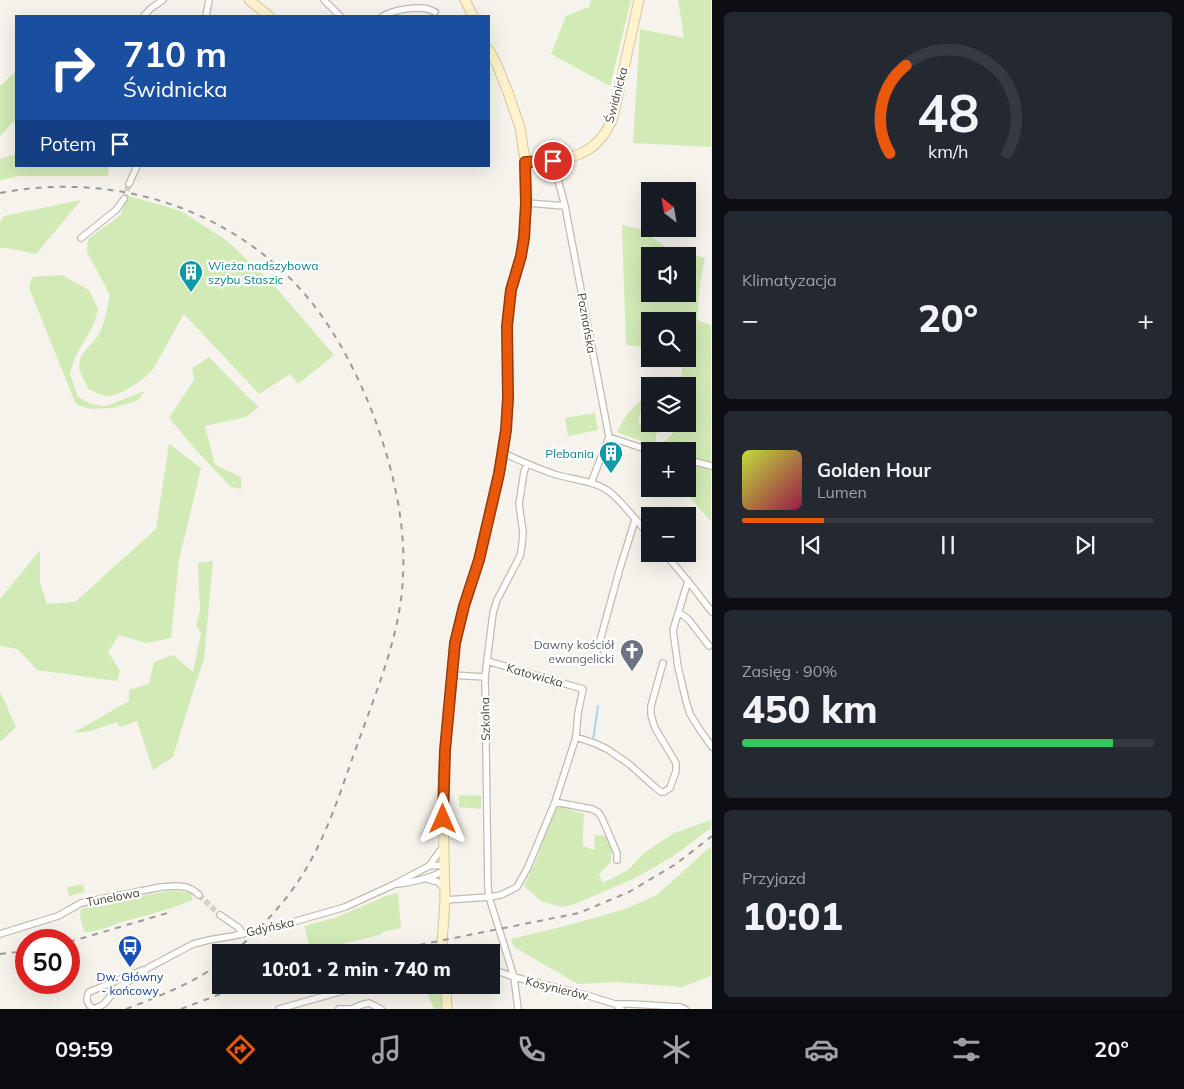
<!DOCTYPE html>
<html lang="pl">
<meta charset="utf-8">
<style>
:root{--surface:#171b24;--page:#242831;--text:#f1f3f6;--muted:#9ea1a6;--line:#363941;--accent:#ea580c}
body{margin:0;font-family:Mulish,sans-serif;background:var(--page);color:var(--text);height:100vh;display:flex;flex-direction:column;font-size:19px;white-space:nowrap}
*{box-sizing:border-box;margin:0}
p{font-size:16px;color:var(--muted)}
.icon{flex:none;width:28px;height:28px;fill:none;stroke:currentColor;stroke-width:2;stroke-linecap:round;stroke-linejoin:round}
.map{position:relative;flex:1;overflow:hidden}
.details{display:flex;flex-direction:column;gap:12px;padding:12px;background:#0d0f14;width:472px}
.details>*{flex:none}
.top-card{position:absolute;left:15px;top:15px;width:475px;height:152px;border-radius:0px;box-shadow:0 5px 20px #0002;background:#1a4fa0;color:#fff;overflow:hidden}
.needle{width:32px;rotate:329deg}
.buttons{position:absolute;left:641px;top:182px;display:grid;gap:10px}
.buttons a{display:grid;place-items:center;width:55px;height:55px;border-radius:0px;background:var(--surface);box-shadow:0 5px 20px #0002;font-size:25px}
.speed{position:absolute;left:15px;top:929px;display:flex;gap:10px;font-size:25px;font-weight:700;text-align:center}
.speed>*{display:grid;place-content:center;width:65px;height:65px;border-radius:50%;background:var(--surface);box-shadow:0 5px 20px #0002;line-height:1}
.speed .limit{border:8px solid #d22;background:#fff;color:#111}
.pin{position:absolute;display:grid;place-items:center;width:42px;height:42px;color:#fff;margin:-21px;border:2px solid #fff;border-radius:50%;box-shadow:0 1px 5px #0007}
.me{position:absolute;width:55px;margin:-28px;rotate:0deg;stroke-linejoin:round;filter:drop-shadow(0 0 4px #0008)}
.turn{display:flex;align-items:center;gap:18px;height:105px;padding:0 25px;font-size:22px}
.turn .icon{width:65px;height:65px;stroke-width:2.5}
.turn b{display:block;font-size:35px;line-height:42px}
.then{display:flex;align-items:center;height:48px;padding:0 25px;background:#0003;gap:10px;font-size:19px}
.big{font-size:38px;font-weight:800;line-height:1.1}
.details .widget{flex:1;display:flex;flex-direction:column;justify-content:center;gap:8px;min-width:0;padding:0 18px;border-radius:8px;background:var(--page)}
.details .dial{align-items:center;gap:0}
.dial svg{height:130px;overflow:visible;fill:none;stroke:var(--line);stroke-width:7;stroke-linecap:round;text-anchor:middle}
.dial text{fill:var(--text);stroke:none}
.song{display:flex;align-items:center;gap:15px}
.cover{width:60px;height:60px;border-radius:8px;background:linear-gradient(135deg,hsl(70 70% 55%),hsl(340 70% 35%))}
.played{height:5px;border-radius:2px;background:linear-gradient(90deg,var(--accent) 20%,var(--line) 20%)}
.keys{display:flex;justify-content:space-around;direction:ltr}
.heat{display:flex;justify-content:space-between;align-items:center;font-size:28px;direction:ltr}
.charge{height:8px;border-radius:4px;background:linear-gradient(90deg,#34c759 90%,var(--line) 0)}
.trip{position:absolute;left:212px;top:944px;width:288px;height:50px;border-radius:0px;background:var(--surface);box-shadow:0 5px 20px #0002;font-weight:800;line-height:50px;text-align:center}
.dock{display:flex;height:80px;justify-content:space-around;align-items:center;background:#090b0e;color:var(--muted)}
.dock .icon{width:35px;height:35px}
.dock .selected{color:var(--accent)}
.dock b{font-size:22px;color:var(--text)}
main{display:flex;flex:1;min-height:0}
.map>svg:first-child{display:block}
.green{fill:#d2eab5;fill-rule:evenodd}
.lines{fill:none;stroke-linecap:round;stroke-linejoin:round}
.stream{stroke:#a9d4f2;stroke-width:2}
.street-tunnel{stroke:#d4d0c8;stroke-width:5.5;stroke-dasharray:5.5 3;stroke-linecap:butt}
.street-casing{stroke:#c2bbae;stroke-width:8}
.secondary-casing{stroke:#d6c79b;stroke-width:11}
.street{stroke:#fff;stroke-width:5.5}
.secondary{stroke:#fff3cd;stroke-width:9}
.rail{stroke:#9a9a9a;stroke-width:2;stroke-dasharray:6 6;stroke-linecap:butt}
.route-casing{stroke:#983908;stroke-width:12}
.route{stroke:#ea580c;stroke-width:9}
.labels{text-anchor:middle;dominant-baseline:central;stroke-width:4.5;stroke-linejoin:round;paint-order:stroke}
.street-label{font-size:12px;fill:#4b4439;stroke:#fff}
.culture-label{font-size:12px;fill:#0d838f;stroke:#fff;text-anchor:start}
.worship-label{font-size:12px;fill:#5b616d;stroke:#fff;text-anchor:end}
.transit-label{font-size:12px;fill:#164399;stroke:#fff}
</style>
<main>
<div class="map">
<svg width="712" height="1009" viewBox="0 0 712 1009">
<rect width="100%" height="100%" fill="#f6f3ec"/>
<path class="green" d="M591,0H631L610,86L551,54L566,16L589,7Z
M678,0H711V147L633,143L640,29L684,38Z
M16,71V119L0,136V86Z
M16,154V166H109L108,176H19L0,180V159Z
M126,195L181,211L226,240L273,284L334,355L298,384L290,374L259,394L184,314L153,369C145,379 121,396 107,396C101,396 94,391 88,389L79,369L80,358L84,352L98,336L104,322L110,295L87,252L88,239L121,215Z
M81,200L36,254L7,248H0V222L4,216Z
M622,225L640,229L666,247L705,258L700,284L697,320L711,325V522L683,489H688V451H660L658,448L675,431L676,424H688V386H680L683,359H688V321H650V348L626,345ZM650,256H688V294H650Z
M62,275L89,290L98,309L94,324L75,357L70,374L78,397L93,405L106,406L145,391L137,401L113,408L91,409L78,405L75,402L29,288L32,277Z
M209,357L248,397L259,407L246,417L205,426L215,465L241,477V489L231,487L195,449L169,418L194,380L192,368Z
M650,395V412L641,410L638,423L658,428L654,445L644,441L643,445H641L642,441L622,434L617,432C624,416 635,403 650,395Z
M595,413L598,430L568,436L565,418Z
M169,444L201,468L179,560L171,638L146,643L119,635L108,652L120,671L117,681L37,670L18,649L0,646V599L40,550V583L47,604L75,602L156,529Z
M213,561L204,659L196,682L173,757L153,770L137,721L120,727L117,722L91,731L73,733L129,701V690L149,684L154,662L173,655L193,672L201,633L196,626L200,610L198,563Z
M0,691L16,727L0,742Z
M459,795L481,796V809L459,807Z
M556,806L570,807V810L584,814L583,834V846L594,850L595,835L607,836L613,852L611,854V862L599,874L603,883L628,870L644,853L674,833L711,820V828L672,857L635,878L575,904L562,907L541,901L524,886L537,858Z
M711,846V976L682,987L616,982L578,984L514,947L511,939L569,925L625,909L657,895Z
M83,884L85,892L69,896L67,887Z
M168,891H177L191,893L193,900C171,909 148,915 125,921C110,925 101,932 84,932L80,915L81,909L100,904Z
M398,893L401,928L383,932L380,935L311,951L304,926L335,918L386,896Z
M424,985H431L438,988L441,995V1009H434Z"/>
<g class="lines">
<path class="stream" d="M593,740L598,706"/>
<path class="street-tunnel" d="M124,199L129,184
M199,895L220,915"/>
<g class="street-casing">
<path id="street" d="M324,0L340,16
M144,16L150,9L163,0
M206,16L209,0
M383,16C393,10 416,6 428,9C428,9 435,12 435,12
M553,161L565,206L609,437L591,483
M129,184L137,166
M527,203L565,206
M81,238L116,210L124,199
M609,437L651,451
M503,453C521,461 538,469 557,475C575,480 596,481 611,493C624,504 638,523 650,536
M688,460L712,466
M665,554L688,581L712,612
M688,581L673,630L678,667L686,701L690,714L700,730L712,747
M679,612L689,620L709,646
M596,655L620,568L635,520
M452,675L485,677
M576,737L594,743L607,749L629,764L656,788L661,792H664L670,788L676,771V763L655,728L651,715V706L663,663
M555,802L592,809L598,812L602,818L617,853V860
M429,866L444,845
M427,879L438,882L444,888
M398,884C414,882 430,878 444,871
M445,900L489,897L501,895L517,887L528,867L555,802L576,737L578,713L583,689L487,661
M220,915L239,928L242,933
M0,934L58,916L81,903L161,887L176,886L186,887L193,890L199,895
M491,969L497,971L514,977L589,996L615,1004L621,1009
M615,1004H632L680,1007L685,1009
M95,1009L104,1004L117,988L141,974L148,968L193,944L209,940L233,936L293,922L345,907L393,885L429,866L444,865
M95,1009C87,1006 85,999 89,992L143,970
M279,1009L346,990L373,985
M339,1009H352L361,1005L369,1003L381,1009
M518,1009L514,977L489,897L488,888L485,677L493,613L497,600L520,556L522,545L523,532L519,504L524,472L527,464"/>
</g>
<g class="secondary-casing">
<path id="secondary" d="M249,0L269,16
M465,0L473,16
M525,161C564,162 598,158 613,117L639,0
M444,952L442,943L445,900L443,805V775L455,643L464,606L479,559L503,453L506,430L508,398L507,326L511,290L521,256L527,203L525,161L520,127L507,90L497,65L489,50
M446,985L447,1009"/>
</g>
<use href="#street" class="street"/>
<use href="#secondary" class="secondary"/>
<path class="rail" d="M0,193C114,171 233,208 308,298C336,332 357,373 373,414C392,465 406,521 403,576C401,632 378,687 359,740C342,786 328,835 301,877C283,905 259,930 234,952
M69,942L171,912
M384,952L579,913L629,892L676,864L712,836
M0,954L26,951
M126,1009C160,996 191,984 221,963
M181,1009L244,985"/>
</g>
<g class="lines">
<g class="route-casing">
<path id="route" d="M443,819L445,750L455,643L464,606L479,560L499,474L506,430L508,398L507,326L511,290L521,256L524,238L526,203L525,162L553,161"/>
</g>
<use href="#route" class="route"/>
</g>
<defs>
<g id="building-pin" transform="scale(1.25)"><path d="M0 17L-7.5 6A9.5 9.5 0 1 1 7.5 6Z" fill="#0f9aa8" stroke="#fff"/><path d="M-4-6H4V6H1V3H-1V6H-4ZM-2.5-4.3h1.7v1.8h-1.7ZM.8-4.3h1.7v1.8H.8ZM-2.5-1h1.7V.8h-1.7ZM.8-1h1.7V.8H.8Z" fill="#fff"/></g>
<g id="church-pin" transform="scale(1.25)"><path d="M0 17L-7.5 6A9.5 9.5 0 1 1 7.5 6Z" fill="#6b7280" stroke="#fff"/><path d="M-1.2-6h2.4v3.5h3.3v2.4h-3.3V6h-2.4V-.1h-3.3v-2.4h3.3Z" fill="#fff"/></g>
<g id="bus-pin" transform="scale(1.25)"><path d="M0 17L-7.5 6A9.5 9.5 0 1 1 7.5 6Z" fill="#1a4fb4" stroke="#fff"/><path d="M-5-6H5V4H4V6H2V4H-2V6H-4V4H-5ZM-3.5-4V0h7V-4ZM-3.5 1.2v1.5H-2V1.2ZM2 1.2v1.5H3.5V1.2Z" fill="#fff"/></g>
</defs>
<g fill-rule="evenodd">
<use href="#building-pin" x="191" y="272"/>
<use href="#building-pin" x="611" y="453"/>
<use href="#church-pin" x="632" y="651"/>
<use href="#bus-pin" x="130" y="947"/>
</g>
<g class="labels">
<g class="street-label">
<text transform="translate(616 95) rotate(-75)">Świdnicka</text>
<text transform="translate(587 323) rotate(80)">Poznańska</text>
<text transform="translate(535 675) rotate(16)">Katowicka</text>
<text transform="translate(485 719) rotate(-91)">Szkolna</text>
<text transform="translate(113 897) rotate(-11)">Tunelowa</text>
<text transform="translate(270 927) rotate(-13)">Gdyńska</text>
<text transform="translate(557 988) rotate(14)">Kosynierów</text>
</g>
<g class="culture-label">
<text x="208" y="265">Wieża nadszybowa<tspan x="208" dy="14">szybu Staszic</tspan></text>
<text x="594" y="453" text-anchor="end">Plebania</text>
</g>
<g class="worship-label">
<text x="614" y="644">Dawny kościół<tspan x="614" dy="14">ewangelicki</tspan></text>
</g>
<g class="transit-label">
<text x="130" y="976">Dw. Główny<tspan x="130" dy="14">- końcowy</tspan></text>
</g>
</g>
</svg>
<div class="buttons">
<a><svg class="needle" viewBox="-14 -14 28 28"><path d="M0-13l5 13h-10z" fill="#e53935"/><path d="M0 13l5-13h-10z" fill="#9ea1a6"/></svg></a>
<a><svg class="icon" aria-label="sound" viewBox="0 0 24 24"><path d="M4 9h4l5-4v14l-5-4H4zM17 9q2 3 0 6"/></svg></a>
<a><svg class="icon" aria-label="search" viewBox="0 0 24 24"><circle cx="10" cy="10" r="6"/><path d="M15 15l6 6"/></svg></a>
<a><svg class="icon" aria-label="layers" viewBox="0 0 24 24"><path d="M12 4l9 5-9 5-9-5zM3 14l9 5 9-5"/></svg></a>
<a>+</a>
<a>−</a>
</div>
<div class="speed"><div class="limit">50</div></div>
<div class="pin" style="left:553px;top:161px;background:#d93025"><svg class="icon" aria-label="arrive" viewBox="0 0 24 24"><path d="M6 21V4h12l-3 4 3 4H6"/></svg></div>
<svg class="me" style="left:443px;top:819px" viewBox="-20 -20 40 40"><path d="M0-17L14 15 0 8-14 15z" fill="#ea580c" stroke="#fff" stroke-width="4"/></svg>
<div class="trip">10:01 · 2 min · 740 m</div>
<div class="top-card">
<div class="turn"><svg class="icon" aria-label="right" viewBox="0 0 24 24"><path d="M7 20v-9h11M14 6l5 5-5 5"/></svg><div><b>710 m</b>Świdnicka</div></div>
<div class="then">Potem<svg class="icon" aria-label="arrive" viewBox="0 0 24 24"><path d="M6 21V4h12l-3 4 3 4H6"/></svg></div>
</div>
</div>
<section class="details">
<div class="widget dial"><svg viewBox="0 0 100 80">
<path d="M14 69A42 42 0 1 1 86 69"/>
<path d="M14 69A42 42 0 0 1 24 15" stroke="#ea580c"/>
<text x="50" y="56" font-size="32" font-weight="700">48</text>
<text x="50" y="72" font-size="11">km/h</text>
</svg></div>
<div class="widget"><p>Klimatyzacja</p>
<div class="heat"><a>−</a><b class="big">20°</b><a>+</a></div>
</div>
<div class="widget">
<div class="song"><i class="cover"></i><div><b>Golden Hour</b><p>Lumen</p></div></div>
<div class="played"></div>
<div class="keys"><svg class="icon" aria-label="previous" viewBox="0 0 24 24"><path d="M18 5L8 12l10 7zM5 5v14"/></svg><svg class="icon" aria-label="pause" viewBox="0 0 24 24"><path d="M8 5v14M16 5v14"/></svg><svg class="icon" aria-label="next" viewBox="0 0 24 24"><path d="M6 5l10 7-10 7zM19 5v14"/></svg></div>
</div>
<div class="widget"><p>Zasięg · 90%</p><b class="big">450 km</b><div class="charge"></div></div>
<div class="widget"><p>Przyjazd</p><b class="big">10:01</b></div>
</section>
</main>
<nav class="dock">
<b>09:59</b>
<svg class="icon selected" aria-label="directions" viewBox="0 0 24 24"><path d="M12 3l9 9-9 9-9-9zM9 14v-3h6M13 9l2 2-2 2"/></svg>
<svg class="icon" aria-label="music" viewBox="0 0 24 24"><path d="M9 18V5l10-2v13"/><circle cx="6" cy="18" r="3"/><circle cx="16" cy="16" r="3"/></svg>
<svg class="icon" aria-label="phone" viewBox="0 0 24 24"><path d="M5 4h4l2 5-3 2q2 4 5 5l2-3 5 2v4C11 20 4 13 5 4z"/></svg>
<svg class="icon" aria-label="climate" viewBox="0 0 24 24"><path d="M12 3v18M4 7l16 10M4 17L20 7"/></svg>
<svg class="icon" aria-label="car" viewBox="0 0 24 24"><path d="M5 17H2v-5l4-1 3-4h7l3 4 3 1v5h-3M9 17h6M6 11h13"/><circle cx="7" cy="17" r="2"/><circle cx="17" cy="17" r="2"/></svg>
<svg class="icon" aria-label="filters" viewBox="0 0 24 24"><path d="M4 7h16M4 17h16"/><circle cx="9" cy="7" r="2"/><circle cx="15" cy="17" r="2"/></svg>
<b>20°</b>
</nav>
